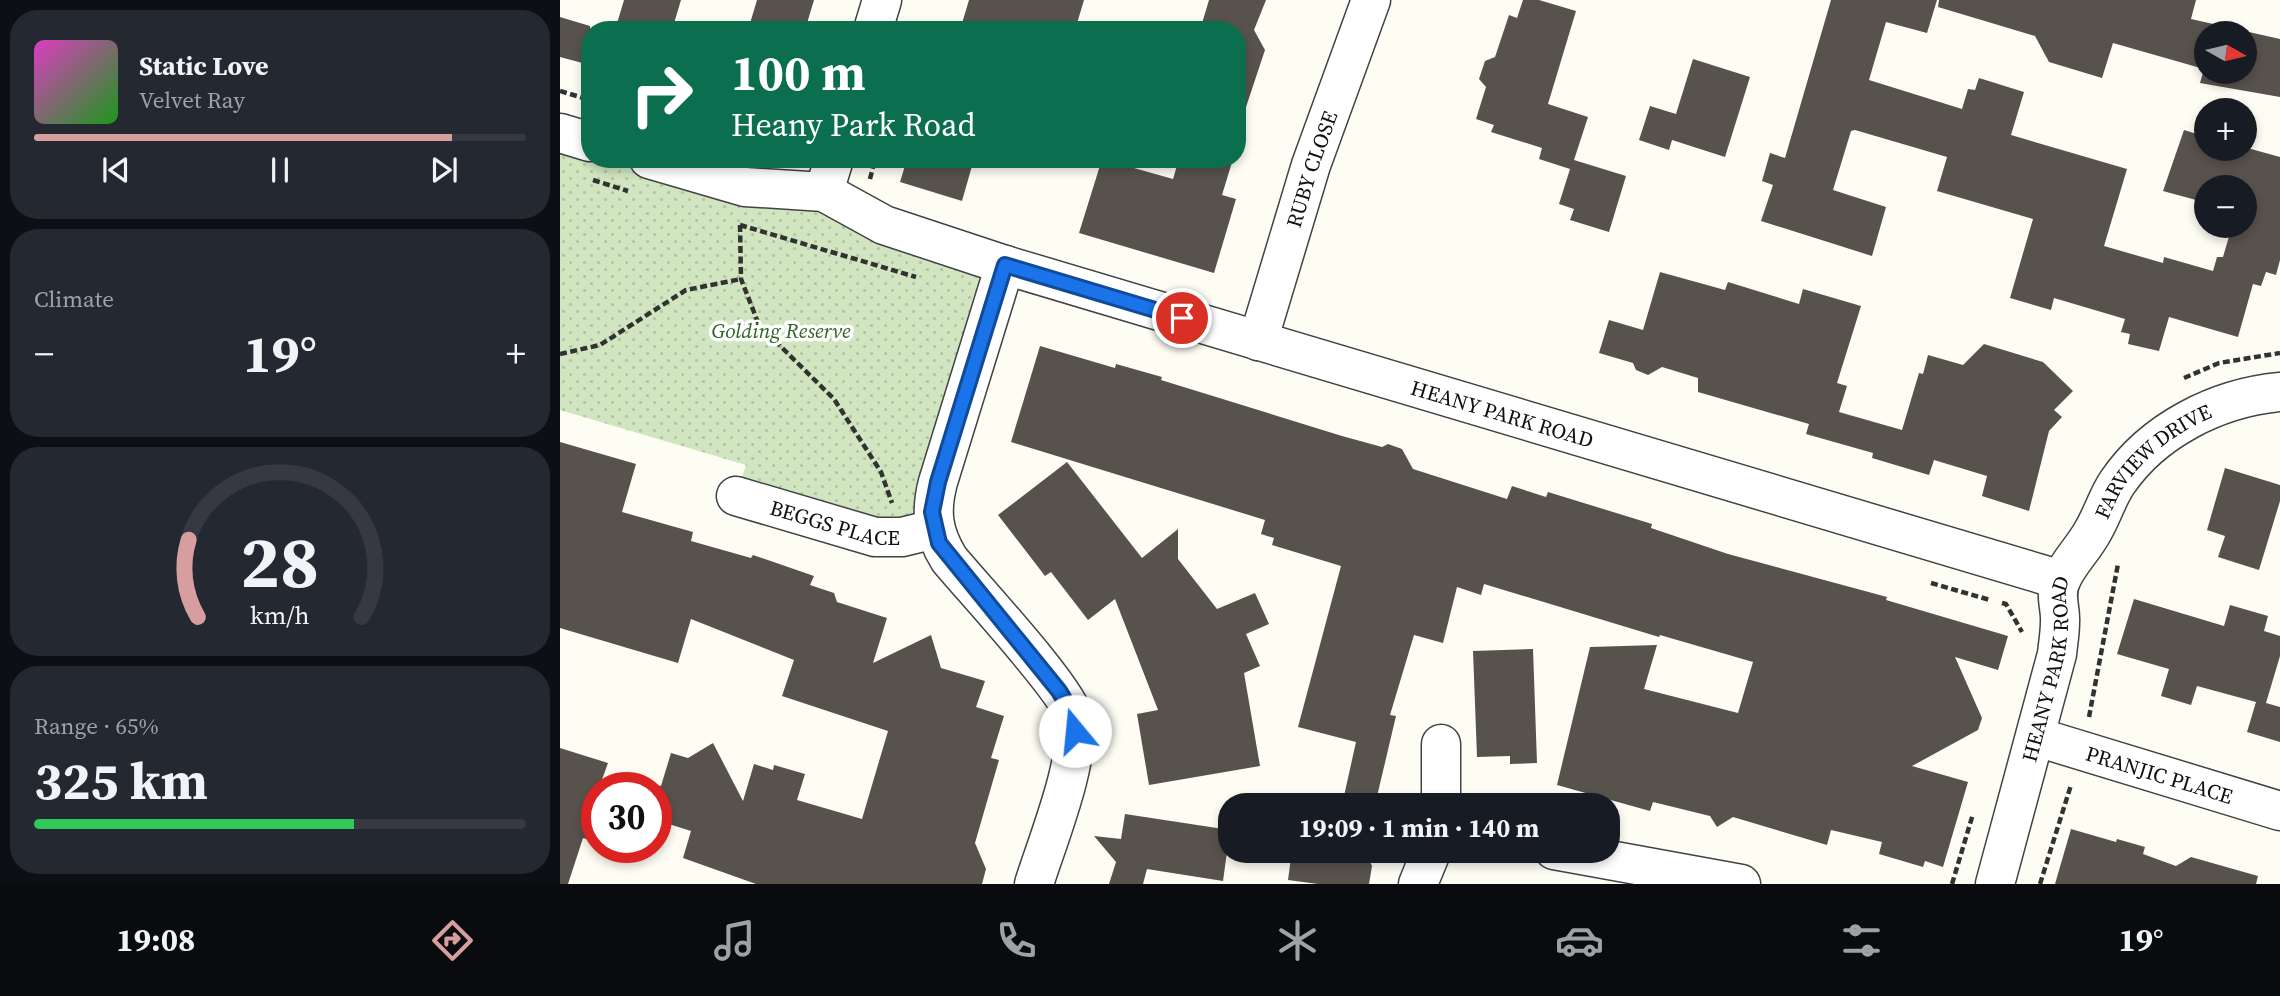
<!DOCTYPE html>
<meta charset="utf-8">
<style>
:root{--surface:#171b24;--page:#242831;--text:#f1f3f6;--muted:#9ea1a6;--line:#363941;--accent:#d69e9f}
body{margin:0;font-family:"Source Serif 4",serif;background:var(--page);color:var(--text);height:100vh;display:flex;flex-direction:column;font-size:26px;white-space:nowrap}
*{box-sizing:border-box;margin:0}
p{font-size:23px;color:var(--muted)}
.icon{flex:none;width:38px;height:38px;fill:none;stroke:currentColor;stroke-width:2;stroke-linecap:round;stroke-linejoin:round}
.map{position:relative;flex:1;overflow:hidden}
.sheet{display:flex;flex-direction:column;gap:10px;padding:10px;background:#0d0f14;width:560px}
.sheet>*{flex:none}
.guide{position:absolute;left:21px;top:21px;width:665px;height:147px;border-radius:28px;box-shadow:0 4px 10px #0003;background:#0b6e4f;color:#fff;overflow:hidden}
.needle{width:46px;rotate:98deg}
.tools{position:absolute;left:1634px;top:21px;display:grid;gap:14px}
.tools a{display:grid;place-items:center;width:63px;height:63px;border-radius:50%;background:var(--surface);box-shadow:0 4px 10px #0003;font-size:35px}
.speed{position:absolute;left:21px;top:772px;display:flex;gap:14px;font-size:35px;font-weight:700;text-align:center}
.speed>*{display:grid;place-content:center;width:91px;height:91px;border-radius:50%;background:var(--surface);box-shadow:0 4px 10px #0003;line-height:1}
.speed .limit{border:10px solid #d22;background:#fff;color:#111}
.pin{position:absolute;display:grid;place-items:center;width:60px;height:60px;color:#fff;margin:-30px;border:4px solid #fff;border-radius:50%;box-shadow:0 2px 7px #0007}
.me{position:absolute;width:77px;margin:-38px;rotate:343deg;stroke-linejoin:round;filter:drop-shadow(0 0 5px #0008)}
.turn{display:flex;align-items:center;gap:24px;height:147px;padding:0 35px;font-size:32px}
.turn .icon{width:91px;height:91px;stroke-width:2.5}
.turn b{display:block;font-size:49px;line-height:60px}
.big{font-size:52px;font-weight:700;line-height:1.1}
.sheet .widget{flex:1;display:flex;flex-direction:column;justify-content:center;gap:10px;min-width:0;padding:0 24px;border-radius:28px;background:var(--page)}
.sheet .dial{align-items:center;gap:0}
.dial svg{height:182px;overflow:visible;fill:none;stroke:var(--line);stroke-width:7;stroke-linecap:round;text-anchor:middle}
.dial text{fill:var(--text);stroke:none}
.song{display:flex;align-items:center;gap:21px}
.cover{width:84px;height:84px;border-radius:10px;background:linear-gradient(135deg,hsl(310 70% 55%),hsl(120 70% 35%))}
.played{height:7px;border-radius:4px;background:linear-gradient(90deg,var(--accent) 85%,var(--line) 85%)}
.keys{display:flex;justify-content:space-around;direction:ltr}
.heat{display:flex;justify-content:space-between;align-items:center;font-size:38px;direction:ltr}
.charge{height:10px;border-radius:5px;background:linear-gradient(90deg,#34c759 65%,var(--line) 0)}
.trip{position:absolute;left:658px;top:793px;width:402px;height:70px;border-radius:28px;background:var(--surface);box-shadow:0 4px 10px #0003;font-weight:700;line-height:70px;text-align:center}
.tab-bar{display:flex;height:112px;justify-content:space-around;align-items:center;background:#090b0e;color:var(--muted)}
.tab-bar .icon{width:49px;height:49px}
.tab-bar .selected{color:var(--accent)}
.tab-bar b{font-size:32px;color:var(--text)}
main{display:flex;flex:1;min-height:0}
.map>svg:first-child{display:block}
.grass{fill:url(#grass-dots)}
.building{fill:#58524d;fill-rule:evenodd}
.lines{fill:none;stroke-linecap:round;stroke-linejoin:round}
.minor-casing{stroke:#434343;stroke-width:41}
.path{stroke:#323232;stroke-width:4.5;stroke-dasharray:7 3.5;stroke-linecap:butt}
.minor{stroke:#fff;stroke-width:38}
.route-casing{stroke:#114b97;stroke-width:18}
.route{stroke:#1a73e8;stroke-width:12}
.labels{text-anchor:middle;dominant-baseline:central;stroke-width:7;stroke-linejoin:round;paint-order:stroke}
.street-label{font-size:21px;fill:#101010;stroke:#fff}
.park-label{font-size:21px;font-style:italic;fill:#2e6325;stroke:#fff}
</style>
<main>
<section class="sheet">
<div class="widget">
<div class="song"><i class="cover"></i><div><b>Static Love</b><p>Velvet Ray</p></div></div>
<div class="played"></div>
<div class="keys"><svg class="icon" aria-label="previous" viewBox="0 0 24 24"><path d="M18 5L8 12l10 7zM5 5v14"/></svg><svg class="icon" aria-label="pause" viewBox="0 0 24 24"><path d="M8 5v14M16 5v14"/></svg><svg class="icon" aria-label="next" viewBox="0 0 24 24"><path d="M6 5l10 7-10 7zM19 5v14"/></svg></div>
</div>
<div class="widget"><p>Climate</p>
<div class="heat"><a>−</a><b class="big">19°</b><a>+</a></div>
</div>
<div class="widget dial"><svg viewBox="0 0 100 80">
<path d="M14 69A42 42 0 1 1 86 69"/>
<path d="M14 69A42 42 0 0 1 10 35" stroke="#d69e9f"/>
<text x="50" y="56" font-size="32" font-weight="700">28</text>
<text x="50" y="72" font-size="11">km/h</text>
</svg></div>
<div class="widget"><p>Range · 65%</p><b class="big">325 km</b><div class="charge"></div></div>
</section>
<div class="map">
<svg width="1720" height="884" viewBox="0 0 1720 884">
<defs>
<pattern id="grass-dots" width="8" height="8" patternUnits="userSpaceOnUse" patternTransform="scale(1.75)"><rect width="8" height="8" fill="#d1e6c0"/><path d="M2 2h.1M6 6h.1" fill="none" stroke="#b2c4a4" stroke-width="1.8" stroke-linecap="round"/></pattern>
</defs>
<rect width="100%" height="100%" fill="#fefdf4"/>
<path class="grass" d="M0,133L30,159H90L445,265L375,529L176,496L186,465L0,410Z"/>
<path class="building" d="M64,0H121L112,30H55Z
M197,0H254L245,30H188Z
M409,0H524L515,30H400Z
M649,0H706L694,30L705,50L682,119L677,118V30H640Z
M963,0H979L1016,11L988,104L1028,117L1014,160L1066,176L1049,232L1010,220L1014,209L999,204L1010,169L979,159L982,148L931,132L934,125L916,119L926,87L919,79L925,61L935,57L949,15L957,18Z
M1271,0H1377L1367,33L1326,22L1309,80L1402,109L1408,89L1415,90L1419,78L1464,92L1451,135L1567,169L1544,246L1603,263L1604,257L1653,271L1657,257H1663L1672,226H1685V187H1647V203L1603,191L1624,130L1647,137V149H1691L1720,157V260L1716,275L1706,272L1701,286L1693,284L1678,337L1609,317L1599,351L1568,344L1570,334L1561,332L1565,319L1494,298L1491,310L1450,298L1473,219L1377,191L1387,157L1295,130L1291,131L1273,190L1326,207L1312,256L1201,221L1213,185L1202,181L1210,153L1225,158Z
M1379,0H1636L1631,19L1720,39V97L1640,83L1644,69L1553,43L1542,78L1489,62L1475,36L1378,7ZM1647,33H1685V72H1647Z
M0,17L30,26V65L0,57Z
M1133,59L1190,77L1165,157L1112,140L1109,150L1079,140L1090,106L1116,114Z
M347,159H414L402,201L340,182Z
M542,159L613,179L619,159H673L662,195L676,199L654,273L519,233Z
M1100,272L1165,290L1168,282L1239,304L1243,289L1301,306L1277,383L1287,386L1279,412L1342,430L1359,373L1363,374L1368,355L1403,365L1424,344L1483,362L1513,391L1494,410L1502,417L1489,431L1469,511L1422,496L1427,476L1374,460L1369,475L1312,458L1313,453L1246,434L1249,424L1138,392V378L1102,367L1088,375L1076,370L1073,363L1039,353L1049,320L1083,330Z
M480,346L555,368L556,364L602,377L601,380L782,436L822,447L828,444L842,449L853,469L947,499L952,486L986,497L988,492L1092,524L1091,528L1168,554L1327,597L1326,600L1448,636L1438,670L1395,657L1422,718L1418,730L1352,766L1408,782L1383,867L1365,861L1363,867L1319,854L1322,842L1271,830L1267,845L1173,817L1157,827L1150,816L1093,802L1090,811L997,785L1030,647L1097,645L1084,689L1178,713L1193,662L1100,635L1099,637L924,584L921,595L897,587L883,643L854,635L830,715L836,716L815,805H782L796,742L738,727L781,566L712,545L714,538L701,534L705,520L451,442Z
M0,442L76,464L62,512L133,532L131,541L191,558L193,555L254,576L250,585L274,593L277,602L327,618L313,663L371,635L381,668L425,681L416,707L444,716L431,758L439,760L415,843L426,869L422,884H196L123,858L131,831L96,820V785L101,786L111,753L128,758L153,743L183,801L194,764L213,770L214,765L245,774L237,800L302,819L328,731L222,696L234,660L131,619L118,663L0,628Z
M507,462L582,558L618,529V559L657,609L695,593L709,624L686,634L700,666L684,673L700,766L589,785L577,714L598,710L555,599L528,620L491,572L485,576L438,515Z
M1665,468L1720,485V501L1699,570L1658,557L1665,536L1647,530Z
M1574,599L1664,626L1670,605L1708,616L1704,631L1720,636V656L1706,703L1720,707V742L1687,732L1696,702L1637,686L1631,705L1601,696L1609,669L1557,654Z
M973,649L977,763L950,764V756L917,757L913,651Z
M0,748L48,763L39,788H37V842L23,838L8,884H0Z
M565,814L670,830L663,881L587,869L583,884H549L556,862L534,836L561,839Z
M1511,829L1556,842L1557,839L1585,847L1583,854L1616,866L1631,857L1698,876L1696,884H1495Z
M732,850H805L812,866L809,884H758L728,880Z"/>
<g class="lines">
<g class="minor-casing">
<g id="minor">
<path d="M313,30L322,0"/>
<path d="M0,133L30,142"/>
<path id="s1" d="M89,159L185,187L264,192L324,225L445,265L1501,580"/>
<path d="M264,192L274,159"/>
<path d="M445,265L378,482C370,512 373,533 389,559C411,586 510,692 514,718C521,760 487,842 474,884"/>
<path id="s2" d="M698,341L751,165L811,0"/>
<path id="s3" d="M176,496L315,537H342L375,529"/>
<path id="s4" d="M1477,737L1720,811"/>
<path d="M881,805V744"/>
<path d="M994,850L1181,884"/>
<path d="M858,884L872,850"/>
<path id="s5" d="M1435,884L1497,654C1498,644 1500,633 1500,622C1501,607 1494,596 1501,580C1508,563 1524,548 1533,531C1542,516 1547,498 1557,483C1593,430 1657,398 1720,392"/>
</g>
</g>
<path class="path" d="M0,91L30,100
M310,179L315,159
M33,180L68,191
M180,225L356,277
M180,225L181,279L199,325L274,399L321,472L332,503
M0,354L40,345L126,290L181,279
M1624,378L1659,363L1720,353
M1371,583L1430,600
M1442,603L1446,604L1462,632
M1529,717L1558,564
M1392,884L1413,814
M1480,884L1511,785"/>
<use href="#minor" class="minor"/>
</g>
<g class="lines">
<g class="route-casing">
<path id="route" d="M515,731L514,716L499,691L379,543L372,512L378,482L445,265L622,318"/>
</g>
<use href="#route" class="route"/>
</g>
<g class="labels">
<g class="street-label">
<text stroke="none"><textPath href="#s2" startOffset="180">RUBY CLOSE</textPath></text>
<text stroke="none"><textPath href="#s1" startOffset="894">HEANY PARK ROAD</textPath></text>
<text stroke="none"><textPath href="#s5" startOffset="466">FARVIEW DRIVE</textPath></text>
<text stroke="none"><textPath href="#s3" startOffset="103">BEGGS PLACE</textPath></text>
<text stroke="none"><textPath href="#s5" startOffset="222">HEANY PARK ROAD</textPath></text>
<text stroke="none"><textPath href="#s4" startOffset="128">PRANJIC PLACE</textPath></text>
</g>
<g class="park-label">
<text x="221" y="330">Golding Reserve</text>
</g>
</g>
</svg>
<div class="tools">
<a><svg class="needle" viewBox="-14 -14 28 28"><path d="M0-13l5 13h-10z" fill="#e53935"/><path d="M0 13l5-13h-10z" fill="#9ea1a6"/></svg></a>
<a>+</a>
<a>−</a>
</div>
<div class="speed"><div class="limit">30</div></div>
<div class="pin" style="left:622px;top:318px;background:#d93025"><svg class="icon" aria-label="arrive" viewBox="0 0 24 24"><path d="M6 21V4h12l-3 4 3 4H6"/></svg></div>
<svg class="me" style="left:515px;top:731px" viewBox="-20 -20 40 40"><circle r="19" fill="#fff"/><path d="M0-13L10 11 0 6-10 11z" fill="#1a73e8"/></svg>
<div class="trip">19:09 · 1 min · 140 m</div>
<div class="guide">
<div class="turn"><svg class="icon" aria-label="right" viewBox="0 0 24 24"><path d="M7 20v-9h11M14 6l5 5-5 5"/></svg><div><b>100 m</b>Heany Park Road</div></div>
</div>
</div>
</main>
<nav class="tab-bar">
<b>19:08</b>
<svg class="icon selected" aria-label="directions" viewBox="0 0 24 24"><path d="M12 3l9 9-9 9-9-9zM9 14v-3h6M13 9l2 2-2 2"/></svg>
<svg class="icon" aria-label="music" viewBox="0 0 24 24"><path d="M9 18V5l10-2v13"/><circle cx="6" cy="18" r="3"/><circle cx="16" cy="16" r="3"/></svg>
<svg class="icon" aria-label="phone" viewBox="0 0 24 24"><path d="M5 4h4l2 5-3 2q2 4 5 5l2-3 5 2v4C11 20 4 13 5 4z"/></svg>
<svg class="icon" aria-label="climate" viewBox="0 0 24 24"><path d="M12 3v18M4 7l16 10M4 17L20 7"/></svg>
<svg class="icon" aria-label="car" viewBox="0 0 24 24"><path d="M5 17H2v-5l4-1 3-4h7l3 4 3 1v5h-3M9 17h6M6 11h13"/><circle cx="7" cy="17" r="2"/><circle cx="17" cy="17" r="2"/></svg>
<svg class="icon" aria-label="filters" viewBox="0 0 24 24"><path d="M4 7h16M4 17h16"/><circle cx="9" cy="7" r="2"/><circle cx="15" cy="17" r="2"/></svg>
<b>19°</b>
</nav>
